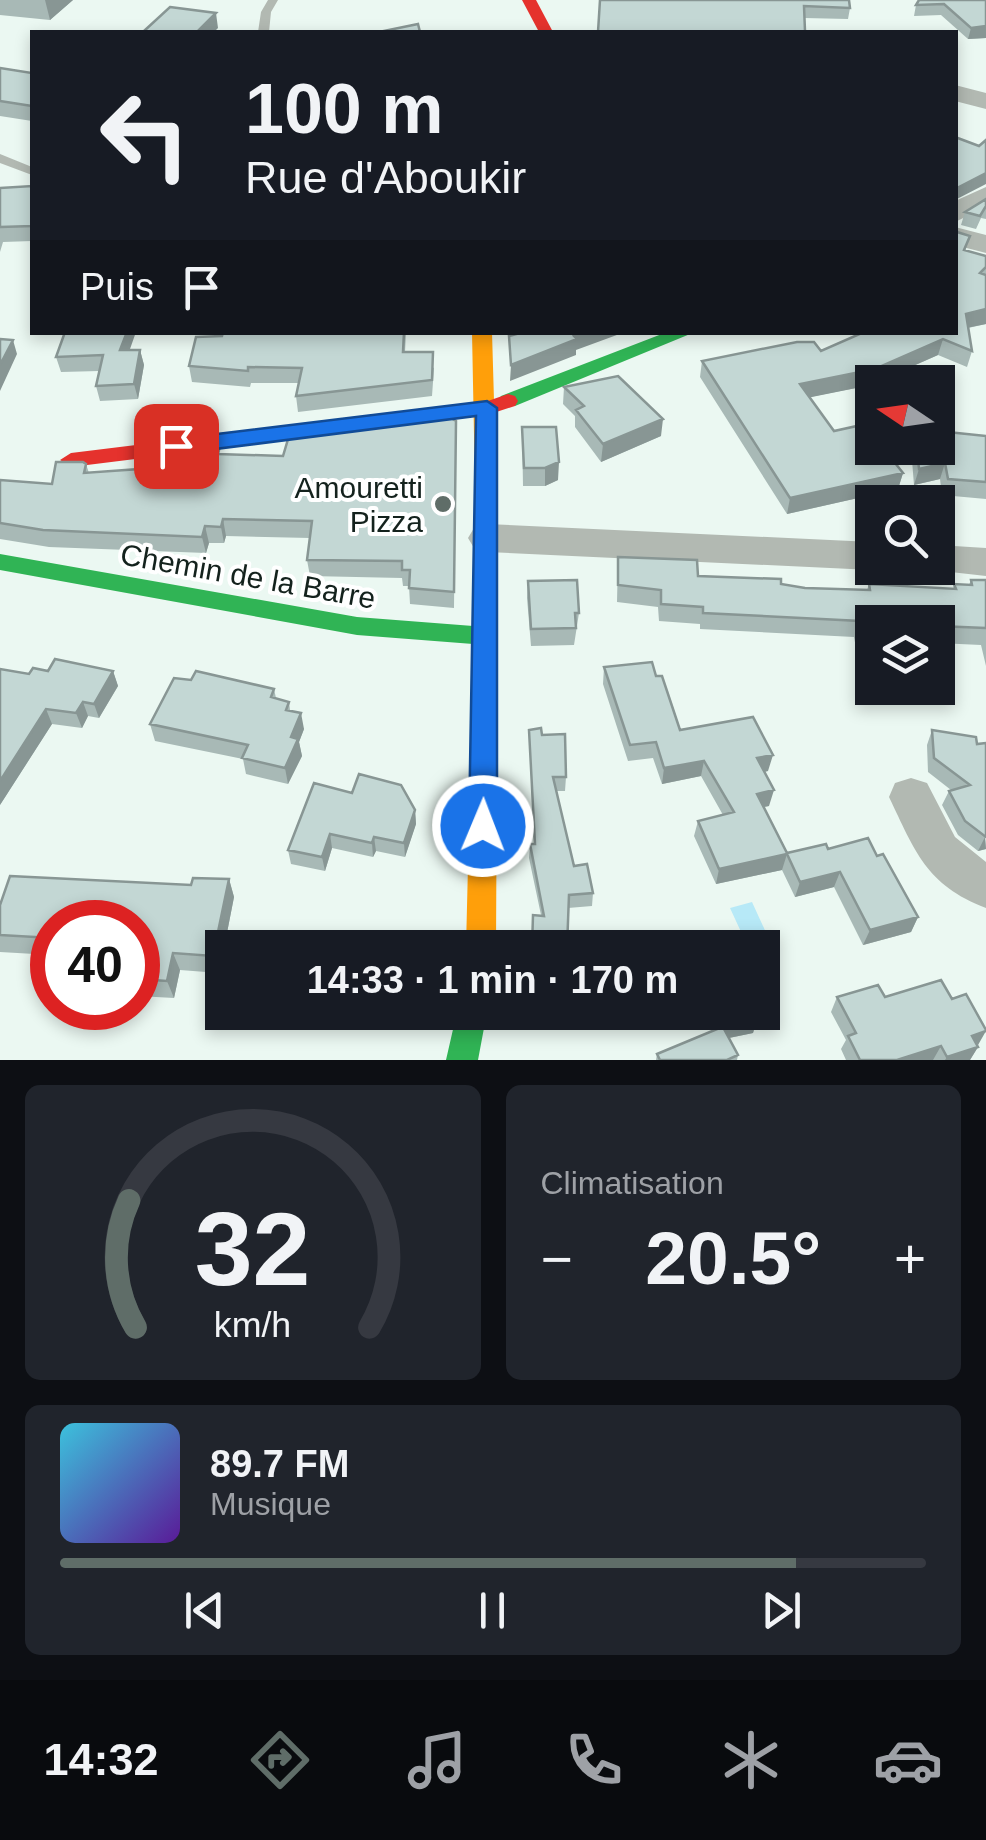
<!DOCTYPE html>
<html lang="fr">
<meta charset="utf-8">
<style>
:root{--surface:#171b24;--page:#20242c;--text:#f1f3f6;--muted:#9ea1a6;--line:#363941;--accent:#5f6d68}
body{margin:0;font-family:Helvetica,sans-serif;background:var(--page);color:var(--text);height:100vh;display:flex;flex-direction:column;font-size:38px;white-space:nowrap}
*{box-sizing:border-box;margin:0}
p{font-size:32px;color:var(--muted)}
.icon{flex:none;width:55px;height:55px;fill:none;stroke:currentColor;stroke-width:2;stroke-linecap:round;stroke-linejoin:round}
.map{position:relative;height:1060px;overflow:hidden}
.drawer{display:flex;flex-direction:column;gap:25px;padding:25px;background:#0d0f14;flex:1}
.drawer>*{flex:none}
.banner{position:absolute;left:30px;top:30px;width:928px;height:305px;border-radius:0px;box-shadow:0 5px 15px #0003;background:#171b24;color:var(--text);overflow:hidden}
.needle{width:65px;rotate:283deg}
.buttons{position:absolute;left:855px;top:365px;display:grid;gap:20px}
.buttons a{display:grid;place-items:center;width:100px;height:100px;border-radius:0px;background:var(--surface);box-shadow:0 5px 15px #0003;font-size:50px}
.speed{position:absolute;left:30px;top:900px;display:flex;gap:20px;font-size:50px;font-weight:700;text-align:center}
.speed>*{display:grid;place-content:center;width:130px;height:130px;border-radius:50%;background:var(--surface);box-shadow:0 5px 15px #0003;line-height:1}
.speed .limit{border:15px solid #d22;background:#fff;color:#111}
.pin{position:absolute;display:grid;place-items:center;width:85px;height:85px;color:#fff;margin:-42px;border-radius:20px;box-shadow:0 5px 15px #0006}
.me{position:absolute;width:110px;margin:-55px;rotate:1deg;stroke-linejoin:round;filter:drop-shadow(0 0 8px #0008)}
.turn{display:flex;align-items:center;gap:35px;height:210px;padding:0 50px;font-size:45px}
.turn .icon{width:130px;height:130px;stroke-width:2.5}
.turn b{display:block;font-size:70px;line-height:85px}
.then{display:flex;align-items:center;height:95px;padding:0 50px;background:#0003;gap:20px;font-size:38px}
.big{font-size:75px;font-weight:600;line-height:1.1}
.drawer .widget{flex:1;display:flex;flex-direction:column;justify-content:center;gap:15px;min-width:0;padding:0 35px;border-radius:15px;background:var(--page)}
.drawer .dial{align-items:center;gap:0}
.dial svg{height:260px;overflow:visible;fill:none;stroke:var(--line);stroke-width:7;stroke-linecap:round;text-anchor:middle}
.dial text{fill:var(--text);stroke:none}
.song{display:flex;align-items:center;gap:30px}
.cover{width:120px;height:120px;border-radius:15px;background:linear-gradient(135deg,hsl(190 70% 55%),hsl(270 70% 35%))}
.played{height:10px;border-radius:5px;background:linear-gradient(90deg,var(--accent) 85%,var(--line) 85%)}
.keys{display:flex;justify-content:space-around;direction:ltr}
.heat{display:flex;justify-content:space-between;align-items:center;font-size:55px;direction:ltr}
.drawer .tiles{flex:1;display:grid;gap:25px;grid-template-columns:1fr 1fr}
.widget:last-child{grid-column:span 2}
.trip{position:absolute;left:205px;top:930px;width:575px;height:100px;border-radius:0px;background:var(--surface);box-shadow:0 5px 15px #0003;font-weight:600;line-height:100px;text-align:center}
.dock{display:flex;height:160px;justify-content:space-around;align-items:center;background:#090b0e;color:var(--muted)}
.dock .icon{width:70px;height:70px}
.dock .current{color:var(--accent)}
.dock b{font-size:45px;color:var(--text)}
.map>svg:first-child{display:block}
.water{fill:#b7e9f7}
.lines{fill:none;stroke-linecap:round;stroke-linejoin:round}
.lane{fill:#b2b9b2;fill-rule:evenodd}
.street{fill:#b2b9b2;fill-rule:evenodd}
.fast{fill:#30b455;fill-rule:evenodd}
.slow{fill:#ff9f0a;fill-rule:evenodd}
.jam{fill:#e5322d;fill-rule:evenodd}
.wall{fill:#a8b9b6}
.shaded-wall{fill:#889694}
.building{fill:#c3d7d4;stroke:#889694;stroke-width:2.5}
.route{fill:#1a73e8;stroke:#114b97;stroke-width:2.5}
.poi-dot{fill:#5f6d68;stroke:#fff;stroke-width:4}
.labels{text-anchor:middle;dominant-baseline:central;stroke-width:8;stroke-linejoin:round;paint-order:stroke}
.poi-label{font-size:30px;fill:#14221d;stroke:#fff;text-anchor:end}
.street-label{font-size:30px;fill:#14221d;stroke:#fff}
</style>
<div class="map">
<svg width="986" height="1060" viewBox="0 0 986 1060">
<rect width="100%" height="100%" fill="#ebf8f2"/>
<path class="water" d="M752,902L774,950L763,953L762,948L748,947L730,908Z"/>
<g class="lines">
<path class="lane" d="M268,0H278L271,12L269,32H258L261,12Z
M0,154L32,167V175L0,163Z"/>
<path class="street" d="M955,85L986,93V109L955,101Z
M986,187V207L955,222V201Z
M955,227L986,235V253L955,245Z
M487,524L872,542V568H880L872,570L487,552L474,548L468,538L474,528Z
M938,545L986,548V576L924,569L938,568Z
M911,778L927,783L955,837L986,862V908C926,885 915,851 889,797L895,783Z"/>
<path class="fast" d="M667,332H695L515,406H501L498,401L501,396Z
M0,554L357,617L486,627L495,629L498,636L495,643L486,645L357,635L0,570Z
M457,1012H487L478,1060H446Z"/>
<path class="slow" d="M472,332H492L498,538L496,948H466L476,538Z"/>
<path class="jam" d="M522,0H536L553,32H539Z
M508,394L515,396L518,401L515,406L487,415L71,467L60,460L71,453L485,402Z"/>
</g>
<path class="wall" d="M0,0H73L50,20L0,15Z
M600,0L850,8L848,19L804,18V32H598Z
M986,0V38L968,39L941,15L914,16L916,5Z
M0,68L32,73V121L0,116Z
M32,186V241L3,242L0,252V188Z
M986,199V219L981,218L976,229L961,225L965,212Z
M957,232L966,250L986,256V324L968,328L972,351L967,367L938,355L871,385L810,397L834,431L903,473L898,489L787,514L700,377L702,361L821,351L955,332Z
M223,332H406L405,352L434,368L432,396L298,412L296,396L299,383H251L250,387L192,382L189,366L222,336Z
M130,350H140L144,365L138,399L100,401L96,386L99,371L61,372L56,357Z
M564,387L661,436L601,462L575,427V416L563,404Z
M456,421L454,608L410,604L409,586H403L402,578L310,576L307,560L310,538L226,536L224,543H209L206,553L49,547L0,539V480L52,484L86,464L89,473L139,469L220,454L283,456Z
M522,427L558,480L545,486H523Z
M986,436V499L942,495L940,479L914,485L911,448H938Z
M618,557L698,576L805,588L867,590L869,584L953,589L954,584L969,585L971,580H986V666L981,645L938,643V622H872V649L856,648L854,637L700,629V624L659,621L658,607L617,602Z
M528,581L579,613L574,645L531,646L527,598Z
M604,667L656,676L680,730L768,771L764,772L769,806L764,807L787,853L828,849L877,856L918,917L911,932L863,945L834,887L795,897L782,870L716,884L694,836L698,821L723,815L701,776L662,784L653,758L628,761L603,684Z
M48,671H113L118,686L99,718L88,716L82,728L52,724L0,805L29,674Z
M191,680L274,689L276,698L289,702L290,710L304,729L299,742L302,756L288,784L246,774L243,759L155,741L150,724Z
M529,730L542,735L566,777L565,791H556L574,866L593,893L592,906L568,908L567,948L541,915L529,858L530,844H534Z
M932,730L976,737L986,849L978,851L958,835L942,805L949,791L951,790L928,772L927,745Z
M314,783L415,810L416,824L405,857L376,851L373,857L332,848L325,871L291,864L288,850Z
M229,879L234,897L224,948H222L219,973L180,970L174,998L138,996V922H52V955L0,952V905L191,885Z
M837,997H885L952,999L978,1047L970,1060H846L841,1049L846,1040L831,1012Z
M557,1012H600L598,1023L556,1027Z
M710,1012L757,1019L753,1033L729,1038L738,1055L737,1060H656L657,1054L714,1030L709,1015Z"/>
<path class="shaded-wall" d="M45,0H73L50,20Z
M216,13L218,28L214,32H197Z
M986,26V38L968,39L971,28Z
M986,173V184L955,200V189Z
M986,309V324L961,329L966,314Z
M127,332H136L124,366L120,350Z
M584,332H625L576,350V355L510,381L511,365Z
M943,339L938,355L876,382H872L871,385L797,400L800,384Z
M13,340L17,354L0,391V365Z
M140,350L144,365L138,399L134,384Z
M663,419L661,436L601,462L603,444Z
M559,462L558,480L545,486V468Z
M945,463L940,479L914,485L919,469Z
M903,473L898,489L787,514L790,498Z
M223,519L226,536L224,543L221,527Z
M205,526L209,543L206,553L202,537Z
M113,671L118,686L99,718L94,704Z
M83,702L88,716L82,728L76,713Z
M46,709L52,724L0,805V781Z
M301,713L304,729L299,742L302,756L288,784L285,768L291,737Z
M773,755L768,771L753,774L757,758Z
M704,761L701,776L662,784L664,768Z
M774,790L769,806L753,809L757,794Z
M415,810L416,824L405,857L404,843Z
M330,834L332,848L325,871L322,857Z
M374,837L376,851L373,857L372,843Z
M985,837L986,849L978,851Z
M787,854L782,870L716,884L719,869Z
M840,872L834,887L795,897L800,882Z
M229,879L234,897L224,948H222L219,973L213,956Z
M918,917L911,932L863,945L870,930Z
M173,953L180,970L174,998L167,981Z
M757,1019L753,1033L719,1040L723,1027Z
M986,1031L978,1045L972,1036Z
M941,1046L933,1060H897Z
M978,1047L970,1060H945L947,1057Z"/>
<path class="building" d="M600,0H849L850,8L804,6L805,31L767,32H598Z
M919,0H986V26L971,28L944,4L916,5Z
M170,7L216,13L197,32H158L144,31Z
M418,24L420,32H379Z
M0,68L32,73V106L0,101Z
M955,137L979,146L986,140V173L955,189Z
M32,186V226L0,227V188Z
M986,199V206L980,216L965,212Z
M956,221L957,232L970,236L964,250L986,256V267L980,273L986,275V309L966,314L972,351L943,339L875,369L800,384L834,431L866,424L872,433V448H883L903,473L790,498L702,361L797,342H814L821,351L864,332H955Z
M65,332H127L120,350H140L134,384L96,386L103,355L56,357Z
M223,332H404L403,352H433L432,380L296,396L302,368L248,367V371L189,366L196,337L222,336Z
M524,332H584L574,336L577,339L511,365L509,336Z
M0,339L13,340L0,365Z
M618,376L663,419L603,444L576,410L584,406L564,387Z
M447,416L456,421L454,592L409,588L410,570H402V561L307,560L312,521L223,519L221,527L205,526L202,537L43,530L0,523V480L52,484L56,462H83L86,464L84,473L139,469L141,456L219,450L218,454L283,456L289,436Z
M522,427H556L559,462L545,468H524Z
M938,431L986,436V482L948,479L945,463L919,469L917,448H938Z
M618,557L697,560L698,576L781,579V584L805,588L870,590L869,584L956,589L954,584L972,585L971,580H986V628L938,626V622H872V632L861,631L860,621L703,613V607L661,604V590L618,585Z
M577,580L579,613H575L576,628L531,629L528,581Z
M55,659L113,671L94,704L83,702L76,713L46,709L0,781V669L29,674L33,668L48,671Z
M652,662L656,676H662L680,730L753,717L773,755L757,758L774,790L757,794L787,853L826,844L828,849L868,838L877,856L883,854L918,917L870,930L840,872L800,882L787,854L719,869L698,821L734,812L704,761L664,768L656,742L630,745L604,667Z
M196,671L274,689L271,697L289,702L286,710L301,713L291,737L298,739L285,768L242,758L248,745L150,724L174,678L191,680Z
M541,728L542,735L565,734L566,777H553L574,866L587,864L593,893L569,895L567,948H532L533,915L544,916L530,844H535L529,730Z
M932,730L976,737L977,744L986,743V837L965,821L949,791L970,785L934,758Z
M359,774L401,785L415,810L404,843L374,837L372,843L330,834L322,857L288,850L314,783L352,793Z
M10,876L191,885L193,878L229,879L213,956L173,953L167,981L138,979V922H52V938L0,935V905Z
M941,980L952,999L966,994L986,1030V1031L972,1036L978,1047L947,1057L941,1046L897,1060H860L848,1036L856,1033L837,997L878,985L885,997Z
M717,1012H755L757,1019L723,1027L738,1055L727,1060H660L657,1054L722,1027Z"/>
<path class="route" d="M487,401L497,408V826L493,834L483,838L473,834L469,826L476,416L176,454L165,446L176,439Z"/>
<circle class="poi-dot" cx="443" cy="504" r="10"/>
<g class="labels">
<g class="poi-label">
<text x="423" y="487">Amouretti<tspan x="423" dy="34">Pizza</tspan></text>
</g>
<g class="street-label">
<text transform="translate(248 576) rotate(10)">Chemin de la Barre</text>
</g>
</g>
</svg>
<div class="buttons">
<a><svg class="needle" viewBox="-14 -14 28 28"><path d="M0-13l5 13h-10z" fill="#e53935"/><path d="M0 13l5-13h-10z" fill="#9ea1a6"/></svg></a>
<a><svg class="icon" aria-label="search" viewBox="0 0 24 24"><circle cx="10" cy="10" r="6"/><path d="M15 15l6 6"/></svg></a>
<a><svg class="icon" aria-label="layers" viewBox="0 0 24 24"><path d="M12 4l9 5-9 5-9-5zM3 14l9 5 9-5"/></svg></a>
</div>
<div class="speed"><div class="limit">40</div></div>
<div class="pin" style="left:176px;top:446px;background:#d93025"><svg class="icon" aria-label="arrive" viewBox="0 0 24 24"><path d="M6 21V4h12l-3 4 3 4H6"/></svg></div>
<svg class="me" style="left:483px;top:826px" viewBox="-20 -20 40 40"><circle r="17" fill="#1a73e8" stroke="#fff" stroke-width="3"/><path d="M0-11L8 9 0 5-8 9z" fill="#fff"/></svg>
<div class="trip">14:33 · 1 min · 170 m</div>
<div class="banner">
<div class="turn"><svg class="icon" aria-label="left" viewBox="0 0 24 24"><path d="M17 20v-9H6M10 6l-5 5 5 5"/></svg><div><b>100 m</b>Rue d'Aboukir</div></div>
<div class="then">Puis<svg class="icon" aria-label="arrive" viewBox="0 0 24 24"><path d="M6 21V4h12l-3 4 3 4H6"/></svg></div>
</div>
</div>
<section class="drawer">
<div class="tiles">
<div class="widget dial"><svg viewBox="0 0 100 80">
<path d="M14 69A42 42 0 1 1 86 69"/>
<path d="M14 69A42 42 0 0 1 12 30" stroke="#5f6d68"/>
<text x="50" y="56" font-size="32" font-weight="700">32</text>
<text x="50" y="72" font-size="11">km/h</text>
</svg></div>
<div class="widget"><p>Climatisation</p>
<div class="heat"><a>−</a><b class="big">20.5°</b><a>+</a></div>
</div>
<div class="widget">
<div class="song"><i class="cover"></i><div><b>89.7 FM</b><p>Musique</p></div></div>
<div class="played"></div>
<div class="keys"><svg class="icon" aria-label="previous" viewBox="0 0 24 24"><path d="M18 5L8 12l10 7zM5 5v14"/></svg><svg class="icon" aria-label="pause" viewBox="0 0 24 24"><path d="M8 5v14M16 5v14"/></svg><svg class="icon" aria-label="next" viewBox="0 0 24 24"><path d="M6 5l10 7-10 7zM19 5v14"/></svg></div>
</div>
</div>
</section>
<nav class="dock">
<b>14:32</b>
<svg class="icon current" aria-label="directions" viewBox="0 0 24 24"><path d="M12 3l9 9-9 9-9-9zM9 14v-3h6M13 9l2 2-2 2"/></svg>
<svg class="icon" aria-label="music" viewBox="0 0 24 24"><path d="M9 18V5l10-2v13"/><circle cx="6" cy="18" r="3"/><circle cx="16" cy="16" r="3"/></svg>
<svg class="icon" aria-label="phone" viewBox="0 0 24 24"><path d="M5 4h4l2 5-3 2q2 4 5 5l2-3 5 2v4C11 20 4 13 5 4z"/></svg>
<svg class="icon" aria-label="climate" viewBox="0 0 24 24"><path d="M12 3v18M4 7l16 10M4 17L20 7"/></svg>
<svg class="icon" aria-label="car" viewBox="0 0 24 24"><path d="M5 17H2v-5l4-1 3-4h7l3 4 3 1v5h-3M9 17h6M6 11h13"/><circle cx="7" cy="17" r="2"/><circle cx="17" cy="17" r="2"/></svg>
</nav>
